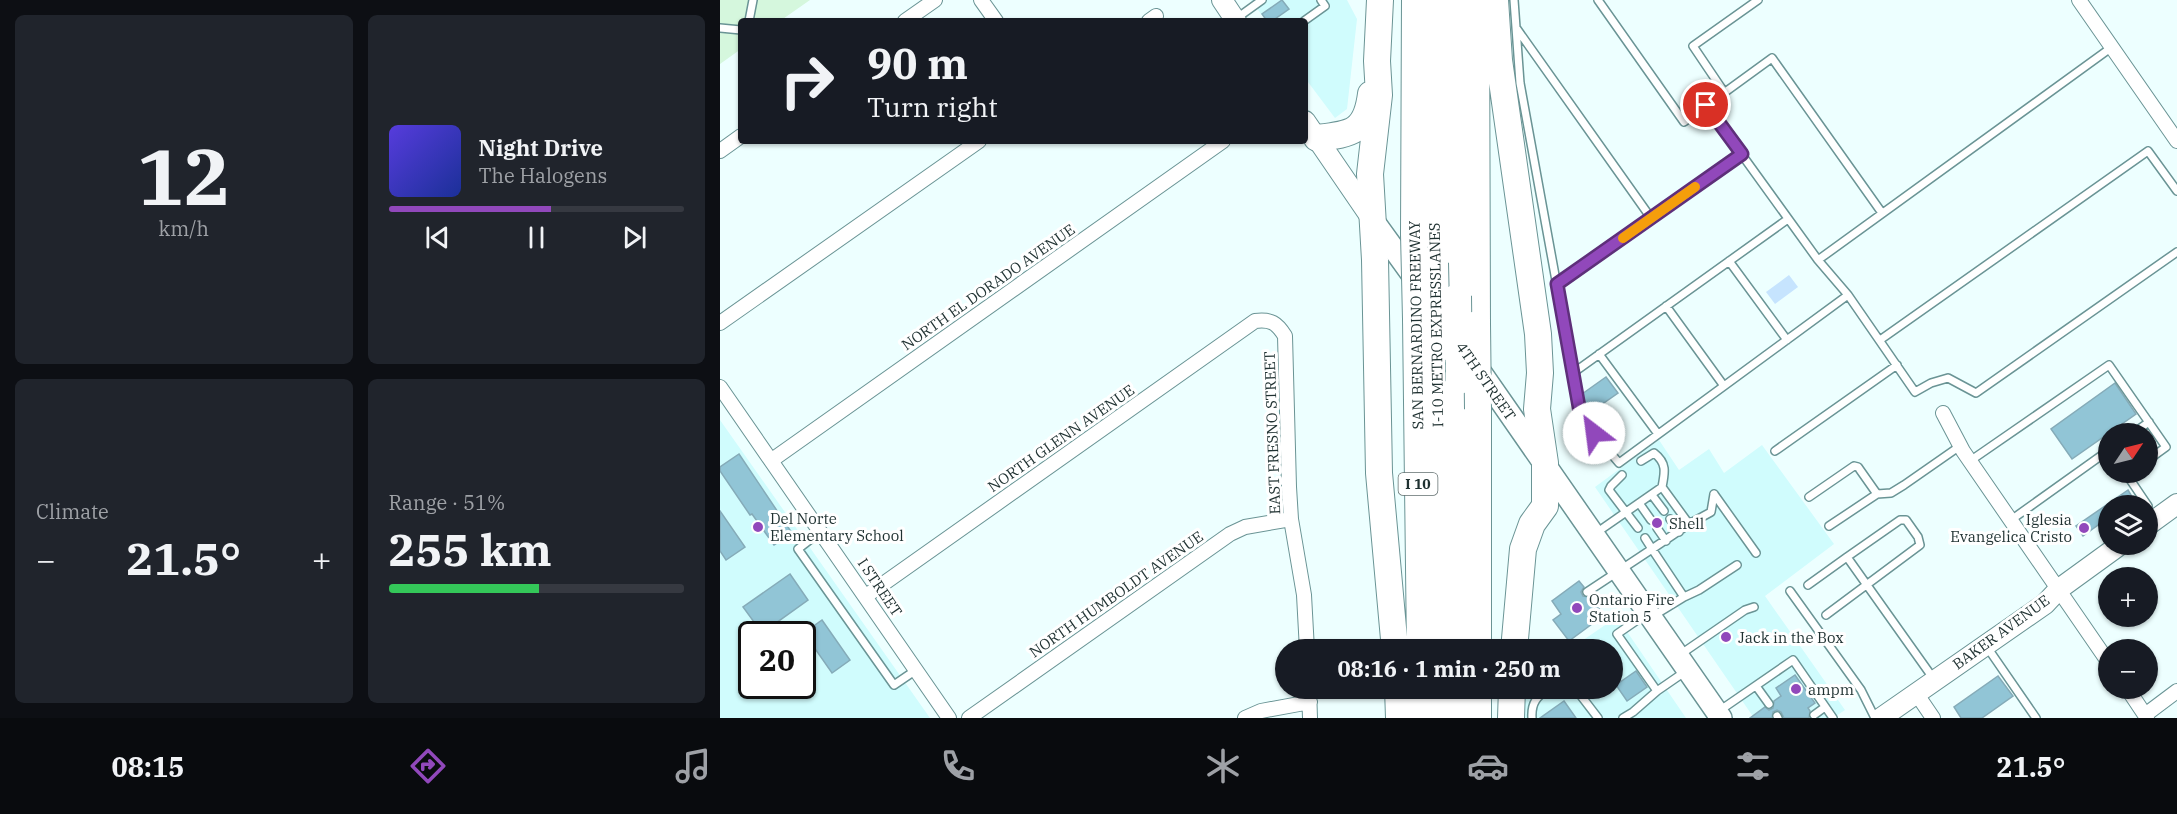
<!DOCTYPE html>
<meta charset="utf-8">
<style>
:root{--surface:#171b24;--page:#20242c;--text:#f1f3f6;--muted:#9ea1a6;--line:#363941;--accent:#9148bb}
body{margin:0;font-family:"IBM Plex Serif",serif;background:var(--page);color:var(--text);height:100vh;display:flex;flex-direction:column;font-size:22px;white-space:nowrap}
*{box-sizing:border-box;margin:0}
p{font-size:20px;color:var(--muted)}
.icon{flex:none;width:33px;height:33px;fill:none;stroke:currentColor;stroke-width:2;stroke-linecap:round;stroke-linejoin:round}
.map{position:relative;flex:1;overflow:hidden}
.details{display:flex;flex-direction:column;gap:15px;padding:15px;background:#0d0f14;width:720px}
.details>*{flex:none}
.guide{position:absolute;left:18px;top:18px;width:570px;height:126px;border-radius:6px;box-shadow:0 2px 4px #0004;background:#171b24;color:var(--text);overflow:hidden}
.needle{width:39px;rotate:55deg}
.controls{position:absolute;left:1378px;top:423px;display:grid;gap:12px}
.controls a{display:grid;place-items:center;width:60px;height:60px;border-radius:50%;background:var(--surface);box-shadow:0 2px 4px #0004;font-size:30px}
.speed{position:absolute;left:18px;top:621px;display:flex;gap:12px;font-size:30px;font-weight:700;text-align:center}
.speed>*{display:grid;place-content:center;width:78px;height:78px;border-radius:50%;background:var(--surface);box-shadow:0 2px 4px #0004;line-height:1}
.speed .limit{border:3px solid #111;border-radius:9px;background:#fff;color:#111}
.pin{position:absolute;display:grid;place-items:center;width:51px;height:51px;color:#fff;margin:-26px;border:3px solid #fff;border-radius:50%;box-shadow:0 2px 6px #0007}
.me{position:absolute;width:66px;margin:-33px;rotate:330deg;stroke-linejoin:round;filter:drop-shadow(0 0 4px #0008)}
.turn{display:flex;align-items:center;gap:21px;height:126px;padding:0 30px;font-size:27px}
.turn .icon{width:78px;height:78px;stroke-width:2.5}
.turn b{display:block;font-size:42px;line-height:51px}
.big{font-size:45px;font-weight:700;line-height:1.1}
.details .card{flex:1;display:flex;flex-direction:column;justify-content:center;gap:9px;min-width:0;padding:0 21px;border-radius:9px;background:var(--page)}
.details .dial{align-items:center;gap:0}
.dial b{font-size:78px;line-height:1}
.song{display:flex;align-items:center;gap:18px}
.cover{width:72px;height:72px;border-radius:9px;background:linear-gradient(135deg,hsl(250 70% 55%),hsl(230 70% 35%))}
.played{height:6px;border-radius:3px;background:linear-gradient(90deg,var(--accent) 55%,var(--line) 55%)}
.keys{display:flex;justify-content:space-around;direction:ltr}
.heat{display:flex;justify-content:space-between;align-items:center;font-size:33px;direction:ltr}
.charge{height:9px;border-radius:4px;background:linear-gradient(90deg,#34c759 51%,var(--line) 0)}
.details .tiles{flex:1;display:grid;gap:15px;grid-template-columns:repeat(2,1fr)}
.trip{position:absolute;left:555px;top:639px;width:348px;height:60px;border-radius:30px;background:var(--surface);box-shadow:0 2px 4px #0004;font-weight:700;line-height:60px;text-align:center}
.tab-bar{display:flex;height:96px;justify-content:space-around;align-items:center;background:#090b0e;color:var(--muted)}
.tab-bar .icon{width:42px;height:42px}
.tab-bar .current{color:var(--accent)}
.tab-bar b{font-size:27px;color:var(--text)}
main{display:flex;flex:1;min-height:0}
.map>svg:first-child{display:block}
.built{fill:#d0fcfd;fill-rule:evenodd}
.green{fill:#d5f7dd}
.water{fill:#c6e4fe}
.building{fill:#91c5d6;stroke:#85abb8;stroke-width:1.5}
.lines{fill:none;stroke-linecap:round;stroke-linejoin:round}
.lane-casing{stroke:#6a9495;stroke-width:10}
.street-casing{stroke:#6a9495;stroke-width:16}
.secondary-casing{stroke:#6a9495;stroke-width:22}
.primary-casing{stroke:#6a9495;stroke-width:24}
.highway-casing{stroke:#6a9495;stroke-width:28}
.lane{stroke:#fff;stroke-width:7}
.street{stroke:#fff;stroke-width:14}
.secondary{stroke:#fff;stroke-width:20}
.primary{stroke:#fff;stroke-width:21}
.highway{stroke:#fff;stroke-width:26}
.highway-bridge-casing{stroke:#6a9495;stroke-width:28;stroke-linecap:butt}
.highway-bridge{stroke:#fff;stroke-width:26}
.route-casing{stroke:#5e2f7a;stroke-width:15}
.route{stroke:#9148bb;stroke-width:10}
.slow{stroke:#f59e0b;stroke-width:10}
.poi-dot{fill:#9148bb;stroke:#fff;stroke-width:2}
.labels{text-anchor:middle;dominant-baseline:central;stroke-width:6;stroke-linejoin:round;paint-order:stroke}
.shield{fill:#fff;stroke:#626f6f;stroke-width:1.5}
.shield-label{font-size:14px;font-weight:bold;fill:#1f3131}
.street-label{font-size:15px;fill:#1f3131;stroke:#fff}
.poi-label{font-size:15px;fill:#1f3131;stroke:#fff;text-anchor:start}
</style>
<main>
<section class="details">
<div class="tiles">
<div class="card dial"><b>12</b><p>km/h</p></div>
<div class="card">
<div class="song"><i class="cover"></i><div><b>Night Drive</b><p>The Halogens</p></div></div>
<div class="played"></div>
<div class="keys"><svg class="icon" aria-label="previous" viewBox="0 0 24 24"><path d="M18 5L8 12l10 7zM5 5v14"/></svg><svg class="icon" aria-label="pause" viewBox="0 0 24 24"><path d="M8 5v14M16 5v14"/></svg><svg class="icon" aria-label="next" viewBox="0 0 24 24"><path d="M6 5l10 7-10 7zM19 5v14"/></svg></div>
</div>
<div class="card"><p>Climate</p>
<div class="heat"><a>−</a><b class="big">21.5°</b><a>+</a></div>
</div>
<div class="card"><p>Range · 51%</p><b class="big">255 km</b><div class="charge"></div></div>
</div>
</section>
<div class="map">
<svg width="1457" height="718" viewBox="0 0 1457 718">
<rect width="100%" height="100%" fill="#edffff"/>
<path class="built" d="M531,0H627L637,19L627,109L615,118L585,78V21H546Z
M0,420L210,718H0ZM32,634H82V686H32Z
M939,440L959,470L989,449L1004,473L1042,445L1114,544L1045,596L1125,710L1113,718H1034L875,487Z
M897,617L966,718H804L806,689L892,688V650L850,649Z"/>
<path class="green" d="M0,0H90L60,21H21V49L0,64Z"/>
<path class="water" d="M1069,275L1078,287L1055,304L1046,292Z"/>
<path class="building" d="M562,0L569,9L552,21H547L542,14Z
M886,377L898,393L871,412L863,400L862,394Z
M1395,383L1416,414L1352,459L1331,429Z
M19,454L72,533L54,545L32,514L30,515L0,471V467Z
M1408,490L1414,500L1406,506H1389V517L1363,536L1356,526Z
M0,511L25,547L6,560L0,551Z
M70,574L88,600L42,633L23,607Z
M859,581L864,587L861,592L863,596L870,597L884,615L849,641L833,620L841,614L832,601Z
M102,620L130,660L112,673L84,633Z
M916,671L927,687L907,701L896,685Z
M1075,675L1095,703L1088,708L1090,711L1089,718H1064L1061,712L1057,710L1053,712L1052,718H1030L1045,707L1049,710L1053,708L1054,701L1061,696L1056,688Z
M1278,676L1293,696L1262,718H1241L1234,707Z
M844,701L856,718H820Z"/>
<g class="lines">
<g class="lane-casing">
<path id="lane" d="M794,0L800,83L861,418L899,463L1128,295L1098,260L1392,47
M878,0L964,122L1052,58L1162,213
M517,18L542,0
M29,21L33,0
M584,21L605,6L601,0
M0,28L21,30
M797,29L931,218
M1004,92L973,46L1038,0
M986,105L1098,260
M1009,261L1067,340
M837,284L1022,155
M1128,295L1195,392L1211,383L1228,378L1256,393L1457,252
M946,306L1004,386
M1160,340L1428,151L1457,191
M879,354L938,434
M853,373L1068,219
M1412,434L1429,422
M1055,451L1177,365
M921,461L934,453C947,463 945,472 942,487
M1250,461L1389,365L1446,447L1428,460
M1405,472L1428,506
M902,475L891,486L889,490L918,528
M994,494L1036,553
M932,495L944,511
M1089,497L1134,466L1138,467L1157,494L1171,493L1184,485L1240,446
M919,503L931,520
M950,519L959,532
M1291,520L1389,450
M1109,526L1157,494
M937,528L946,541
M100,532L78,549L174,685L196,670
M876,533L942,487L969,524
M925,538L932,549L969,524L991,512L994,494
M1088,585L1127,557L1213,678
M1070,591L1141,690L1155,718
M867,592L932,549L964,597L933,616
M964,597L979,590L1017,565
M926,614L897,634L937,691L966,671
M1106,615L1200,545L1198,537L1186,520H1180L1127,557
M1267,647L1316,718
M961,654L1025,610L1034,607
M1036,686L1049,704
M855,688L878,718
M999,711L1073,660L1113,718
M1094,715L1105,707
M1057,716L1058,718
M812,718C811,703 817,696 829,688
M903,718L913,712L937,691"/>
</g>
<g class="street-casing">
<path id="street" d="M261,0L276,21
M1359,0L1457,141
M185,21L215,0
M429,21L436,16
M0,151L21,136
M0,323L259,141
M0,387L229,718
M1223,413L1243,451L1389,663
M52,460L503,141
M146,596L535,321C551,319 557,323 565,336L569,487L571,519L584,595L587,650
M589,688L590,718
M1407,688L1427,718
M1196,693L1213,718
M1425,715L1457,691
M249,718L510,534L525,527L571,519
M525,718L541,711L590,702"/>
</g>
<g class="secondary-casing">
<path id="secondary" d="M502,0L516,21
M585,121L652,219
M1428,525L1457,504
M1161,718L1325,604L1339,589L1401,544"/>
</g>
<g class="primary-casing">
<path id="primary" d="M652,219L699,284
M755,364L1001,718"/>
</g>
<g class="highway-casing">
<path id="highway" d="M660,0L657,61L659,95L650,174L655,260L659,473L675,650
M714,0L715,263
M735,0L738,296
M756,0L757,324
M775,0L779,60L818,334L820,373L817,409L825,463V506L812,524L803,549L794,650
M597,138C631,134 646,133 651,94
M694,234L695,0
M696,319L700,650
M717,350L719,650
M758,409V650
M738,650L739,381
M678,688L679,718
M700,688V718
M738,688L739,718
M719,718V688
M758,718V688
M791,718L792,688"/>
</g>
<use href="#lane" class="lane"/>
<use href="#street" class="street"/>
<use href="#secondary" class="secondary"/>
<use href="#primary" class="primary"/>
<use href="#highway" class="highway"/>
<g class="highway-bridge-casing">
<path id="highway-bridge" d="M694,234L696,319
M715,263L717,350
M738,296L739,381
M757,324L758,409"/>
</g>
<use href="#highway-bridge" class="highway-bridge"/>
</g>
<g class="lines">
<g class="route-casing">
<path id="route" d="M874,433L861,418L837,284L1022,154L986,105"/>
</g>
<use href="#route" class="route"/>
<path class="slow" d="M903,238L975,187"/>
</g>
<g class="poi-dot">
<circle cx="937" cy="523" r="6"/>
<circle cx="38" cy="527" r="6"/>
<circle cx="1364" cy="528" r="6"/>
<circle cx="857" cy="608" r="6"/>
<circle cx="1006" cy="637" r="6"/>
<circle cx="1076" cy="689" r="6"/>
</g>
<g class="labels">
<rect class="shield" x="678.5" y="473" width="39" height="22" rx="4.5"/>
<g class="shield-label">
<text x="698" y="484">I 10</text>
</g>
<g class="street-label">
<text transform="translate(268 287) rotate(-35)">NORTH EL DORADO AVENUE</text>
<text transform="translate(696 325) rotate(-91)">SAN BERNARDINO FREEWAY</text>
<text transform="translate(716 325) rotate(-91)">I-10 METRO EXPRESSLANES</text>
<text transform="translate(766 381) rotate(55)">4TH STREET</text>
<text transform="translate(552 433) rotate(-92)">EAST FRESNO STREET</text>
<text transform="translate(341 438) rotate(-35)">NORTH GLENN AVENUE</text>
<text transform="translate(160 587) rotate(56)">I STREET</text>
<text transform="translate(396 594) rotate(-35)">NORTH HUMBOLDT AVENUE</text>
<text transform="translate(1281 632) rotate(-36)">BAKER AVENUE</text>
</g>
<g class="poi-label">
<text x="50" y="518">Del Norte<tspan x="50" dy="17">Elementary School</tspan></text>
<text x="1352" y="519" text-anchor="end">Iglesia<tspan x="1352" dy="17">Evangelica Cristo</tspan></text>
<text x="949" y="523">Shell</text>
<text x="869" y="599">Ontario Fire<tspan x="869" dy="17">Station 5</tspan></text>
<text x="1018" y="637">Jack in the Box</text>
<text x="1088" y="689">ampm</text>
</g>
</g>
</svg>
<div class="controls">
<a><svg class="needle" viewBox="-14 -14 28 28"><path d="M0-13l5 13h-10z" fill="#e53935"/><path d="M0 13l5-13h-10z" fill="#9ea1a6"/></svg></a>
<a><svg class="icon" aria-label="layers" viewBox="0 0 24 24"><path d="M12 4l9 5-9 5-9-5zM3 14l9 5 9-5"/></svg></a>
<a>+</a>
<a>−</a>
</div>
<div class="speed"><div class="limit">20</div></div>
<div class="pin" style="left:986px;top:105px;background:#d93025"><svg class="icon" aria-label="arrive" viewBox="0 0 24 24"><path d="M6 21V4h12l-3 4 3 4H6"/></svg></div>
<svg class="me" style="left:874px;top:433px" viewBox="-20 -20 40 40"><circle r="19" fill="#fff"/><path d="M0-13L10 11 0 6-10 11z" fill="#9148bb"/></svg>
<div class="trip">08:16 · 1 min · 250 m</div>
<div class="guide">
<div class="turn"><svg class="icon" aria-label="right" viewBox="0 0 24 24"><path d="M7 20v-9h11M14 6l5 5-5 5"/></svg><div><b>90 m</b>Turn right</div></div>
</div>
</div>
</main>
<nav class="tab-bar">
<b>08:15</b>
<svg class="icon current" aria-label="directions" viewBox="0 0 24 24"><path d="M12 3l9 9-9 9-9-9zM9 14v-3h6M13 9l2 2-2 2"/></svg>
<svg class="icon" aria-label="music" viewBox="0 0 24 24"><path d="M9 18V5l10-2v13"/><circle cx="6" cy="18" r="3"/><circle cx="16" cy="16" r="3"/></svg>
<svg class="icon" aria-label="phone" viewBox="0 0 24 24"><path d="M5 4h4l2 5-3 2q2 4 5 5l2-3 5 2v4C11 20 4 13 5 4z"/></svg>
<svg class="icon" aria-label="climate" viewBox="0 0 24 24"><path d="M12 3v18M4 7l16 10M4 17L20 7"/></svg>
<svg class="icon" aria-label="car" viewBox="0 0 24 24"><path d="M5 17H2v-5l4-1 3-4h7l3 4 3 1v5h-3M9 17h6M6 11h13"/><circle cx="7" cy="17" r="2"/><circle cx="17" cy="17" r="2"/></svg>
<svg class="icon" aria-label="filters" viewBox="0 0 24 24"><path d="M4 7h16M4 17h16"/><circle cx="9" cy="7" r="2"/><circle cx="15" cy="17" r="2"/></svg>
<b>21.5°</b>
</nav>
